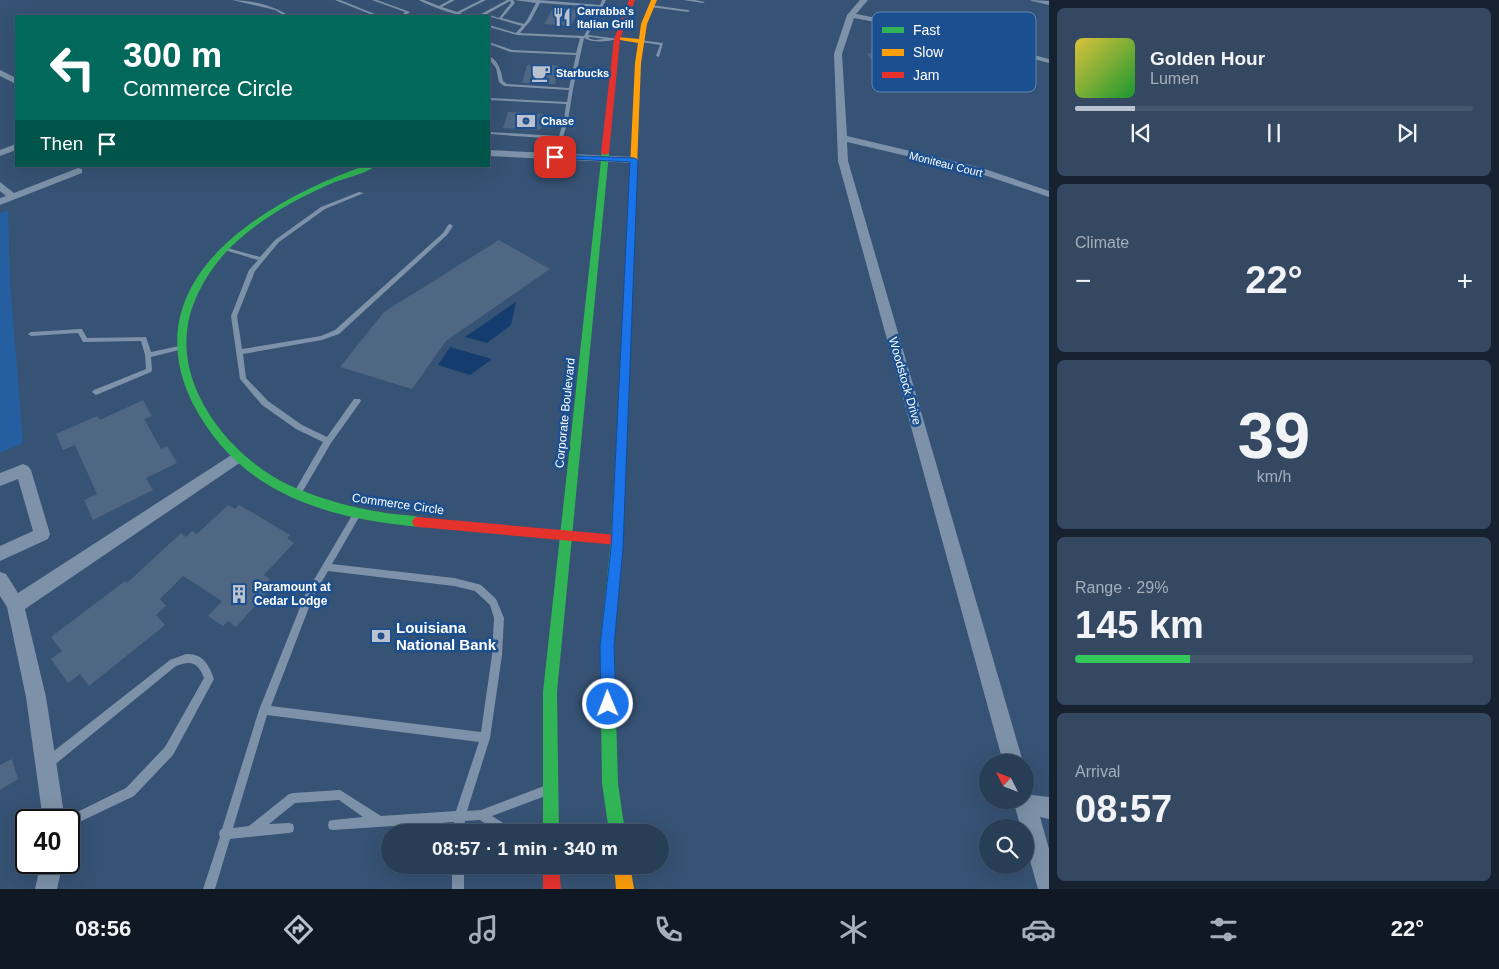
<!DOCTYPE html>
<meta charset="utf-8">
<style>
:root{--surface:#283e57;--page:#344961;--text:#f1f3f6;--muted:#a5aeba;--line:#44576d;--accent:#b9c2ce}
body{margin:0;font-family:Arial,sans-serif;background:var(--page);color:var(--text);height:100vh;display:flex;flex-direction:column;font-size:19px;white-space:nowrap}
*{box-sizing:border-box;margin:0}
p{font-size:16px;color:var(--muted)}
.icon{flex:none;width:28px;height:28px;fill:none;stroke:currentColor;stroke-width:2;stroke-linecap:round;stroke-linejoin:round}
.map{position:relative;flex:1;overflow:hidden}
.panel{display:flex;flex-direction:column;gap:8px;padding:8px;background:#162230;width:450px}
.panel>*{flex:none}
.hud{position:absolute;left:15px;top:15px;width:475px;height:152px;border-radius:0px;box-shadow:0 5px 20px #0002,0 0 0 1px var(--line);background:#00695c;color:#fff;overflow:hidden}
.needle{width:32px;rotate:312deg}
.controls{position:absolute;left:979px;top:754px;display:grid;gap:10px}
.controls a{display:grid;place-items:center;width:55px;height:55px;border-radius:50%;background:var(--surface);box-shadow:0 5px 20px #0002,0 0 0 1px var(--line);font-size:25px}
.speed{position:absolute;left:15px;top:809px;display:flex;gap:10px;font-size:25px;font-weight:700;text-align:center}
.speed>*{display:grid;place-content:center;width:65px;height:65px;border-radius:50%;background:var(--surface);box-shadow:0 5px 20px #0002,0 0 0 1px var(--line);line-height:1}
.speed .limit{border:2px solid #111;border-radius:8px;background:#fff;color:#111}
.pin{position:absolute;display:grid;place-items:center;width:42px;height:42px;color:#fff;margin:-21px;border-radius:10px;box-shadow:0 2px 8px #0006}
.me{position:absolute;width:55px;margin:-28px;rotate:359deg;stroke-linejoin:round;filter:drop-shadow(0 0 4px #0008)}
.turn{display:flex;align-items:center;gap:18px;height:105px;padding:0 25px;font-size:22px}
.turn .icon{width:65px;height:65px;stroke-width:2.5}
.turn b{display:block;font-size:35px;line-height:42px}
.then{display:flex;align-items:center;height:48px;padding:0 25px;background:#0003;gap:10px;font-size:19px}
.big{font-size:38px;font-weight:700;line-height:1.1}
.panel .widget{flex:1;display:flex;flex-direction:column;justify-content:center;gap:8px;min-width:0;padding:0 18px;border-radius:8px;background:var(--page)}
.panel .dial{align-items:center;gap:0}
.dial b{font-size:65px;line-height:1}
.song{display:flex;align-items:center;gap:15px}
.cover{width:60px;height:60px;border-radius:8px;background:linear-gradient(135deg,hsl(50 70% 55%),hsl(130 70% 35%))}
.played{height:5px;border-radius:2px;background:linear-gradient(90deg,var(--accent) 15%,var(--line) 15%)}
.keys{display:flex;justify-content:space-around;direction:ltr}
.heat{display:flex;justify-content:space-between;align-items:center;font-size:28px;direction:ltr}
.charge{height:8px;border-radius:4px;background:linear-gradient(90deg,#34c759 29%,var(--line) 0)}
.trip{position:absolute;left:381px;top:824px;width:288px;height:50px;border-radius:25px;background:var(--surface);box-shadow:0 5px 20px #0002,0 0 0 1px var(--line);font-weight:700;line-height:50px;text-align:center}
.tabs{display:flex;height:80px;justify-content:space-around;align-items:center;background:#101923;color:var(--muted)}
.tabs .icon{width:35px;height:35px}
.tabs .on{color:var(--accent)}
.tabs b{font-size:22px;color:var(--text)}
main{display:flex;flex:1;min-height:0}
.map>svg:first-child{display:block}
.green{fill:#265fa1}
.water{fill:#153c6e}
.building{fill:#506783}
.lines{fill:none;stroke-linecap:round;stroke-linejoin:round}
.lane{fill:#7d92a8;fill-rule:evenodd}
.street{fill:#7d92a8;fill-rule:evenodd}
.fast{fill:#30b455;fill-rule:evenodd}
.slow{fill:#ff9f0a;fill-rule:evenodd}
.jam{fill:#e5322d;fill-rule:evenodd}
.route{fill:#1a73e8;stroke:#114b97}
.labels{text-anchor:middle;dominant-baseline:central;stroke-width:5;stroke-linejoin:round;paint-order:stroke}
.far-poi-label{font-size:11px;font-weight:bold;fill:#fff;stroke:#1b4f8f;text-anchor:start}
.far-street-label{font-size:11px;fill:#fff;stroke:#1b4f8f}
.street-label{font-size:12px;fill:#fff;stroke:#1b4f8f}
.poi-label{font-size:12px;font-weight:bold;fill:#fff;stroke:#1b4f8f;text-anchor:start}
.near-poi-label{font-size:15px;font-weight:bold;fill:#fff;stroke:#1b4f8f;text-anchor:start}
.key{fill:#1b4f8f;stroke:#5f84b1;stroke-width:1}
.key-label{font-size:14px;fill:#fff}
</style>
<main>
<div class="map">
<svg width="1049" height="889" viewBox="0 0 1049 889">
<rect width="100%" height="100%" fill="#365274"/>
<path class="green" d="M8,210L10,281L23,443L0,453V213Z"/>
<path class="water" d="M516,302L511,325L487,343L465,337Z
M450,347L492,359L470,375L438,365Z"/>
<path class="building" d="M553,8L579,10L571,26L544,24Z
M890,47L906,65H876L867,54Z
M548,64L559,66L555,84L522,83L527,65Z
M508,112L543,114L548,122L539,130L503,128Z
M499,240L550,269L446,341L412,389L340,367L384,312Z
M143,400L152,416L144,419L161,449L167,446L177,463L146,478L153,490L93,520L84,500L97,494L75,445L63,450L56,434L97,416L100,420Z
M228,505L235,509L239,505L253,513L290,535L287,538L294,543L264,575L270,579L264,586L270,589L236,627L228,621L223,626L208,616L222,601L183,576L160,599L166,606L156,615L165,625L89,686L80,674L68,683L51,659L62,651L51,637L125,581L127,583L181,533L186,537L192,531L197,534Z
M12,759L18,779L0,790V765Z"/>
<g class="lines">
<path class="lane" d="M232,0C250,0 275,6 289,16H285L275,10Z
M335,0H340L380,16H375Z
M372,0H377L410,12L405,16H401L405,12Z
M419,0H424L439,6L450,0H455L442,7L457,12L481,0H486L460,13L468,16C456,16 430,6 419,0Z
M507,0H513L515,3L502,18L524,24L527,20L536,3L514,0H539L600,5L602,0H606L588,35L619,39C608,41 595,44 584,38L573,89L568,120L557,158L553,157L558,139L489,134V132L559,136L564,120L566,104L489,100V98L567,102L569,90L504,86L499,82L496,68L489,59V56C499,61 501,71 503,81L507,84L569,88L576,55L511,52L489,44V42L512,50L576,53L580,38L517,35L489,27V25L516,33L522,26L481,14ZM510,1L511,3L499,18L487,14ZM540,3L599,7L584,36L520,33L531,20ZM590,37L605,39L594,40L588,38Z
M683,0H695L705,2L703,3Z
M651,5L688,10L690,11L688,12L650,7Z
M640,40L663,43L659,57L656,56L660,45L641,42Z
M359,192L364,193L325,209L279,242L255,271L237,316L242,349L321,336L335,330L443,233L448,225L450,224L453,226L447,235L339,334L322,340L243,354L246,378L268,401L302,425L327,437L354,399H360L361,401L331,443L300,496L297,497L294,496L293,494L323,442L296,429L262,405L240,379L231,316L249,270L258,260L221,249L224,247L260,257L275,240L321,207Z
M80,329H82L87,338L146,337L151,352L179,346L182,348L179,350L151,357L152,370L151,372L96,395L92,392L94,390L146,369L145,355L141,341L85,342H83L78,333L31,336L28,334L31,332Z
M357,511L360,512L361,514L332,564L454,578L478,584L481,585L496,599L504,618L502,655L490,738L467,811L481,810L544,786L548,787L549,791L548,795L492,816L511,828L512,832H498L480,820L465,821L464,832H454V822L333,830L329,829L328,825L329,821L333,820L363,817L339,800L295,803L269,824L289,823L293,824L294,828L293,832L289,833L230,839L215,889H203L220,837L219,834L220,830L222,829L259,710L305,595L354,512ZM328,571L454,586L475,591L490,605L494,618L492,655L481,732L271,706L313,597ZM267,715L479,742L456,811L381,816L340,790L293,793L289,794L249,826L233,828Z
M186,654C203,653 209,665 214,679L173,755L134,796L69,827V820H64L65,818L126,788L165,747L204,678C198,663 192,660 176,666L53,766L49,767L45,766L44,762L45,758L170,660Z
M452,865H464V889H452Z"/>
<path class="street" d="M860,0H868L856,14L923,27L1049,59V63L923,31L854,18L842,54L847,136L982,168L1049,191V197L975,172L847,142L848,161L1023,762H1003L838,161L834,54L847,15Z
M1030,0L1049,1V5L1032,1Z
M0,70L16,78V84L0,76Z
M16,144V150L0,156V150Z
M489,150L634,157L639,160L634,163L489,156Z
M78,168L82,169V173L0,205V198L6,196L0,191V182L14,193Z
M236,452L241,454L244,458L241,462L25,609L46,697L65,820H43L26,697L7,607L0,596V572L6,574L18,593Z
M23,464L28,466L31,470L50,534L48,539L0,561V546L33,531L18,479L0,486V473Z
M1025,790L1032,795L1049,797V819L1040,817L1049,849V889H1038L1025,843V828H1021L1013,800H1025Z
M41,862H63L57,889H35Z"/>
<path class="fast" d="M602,151L609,153L557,692L559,832H543V692Z
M364,166H376C363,175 344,178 330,184C296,199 262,218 234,244C211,266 190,299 187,332C180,396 236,461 291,486C320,499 350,507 381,512C395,515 409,514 422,518L424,522L422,526L418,527C371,522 322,514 279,491C241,471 213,442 193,404C131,279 265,201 364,166Z
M629,269L633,272L623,540L614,646L618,783L625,832H609L602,783L600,646L611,540L625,272Z"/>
<path class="slow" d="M651,0H657L647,24L641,63L633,272L629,275L625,272L635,63L638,43L614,39L617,37L639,39L641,24Z
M614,865H630L634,889H616Z"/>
<path class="jam" d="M629,0H635L620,39L609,153L605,155L601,153L614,39Z
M418,517L617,535L621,536L623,540L621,544L617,545L418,527L414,526L412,522L414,518Z
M543,865H559L561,889H543Z"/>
</g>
<path class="route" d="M555,155L634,158L638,160L623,548L614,646L616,704L614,710L608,712L603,710L601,704L600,646L611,548L630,162L552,158V155Z"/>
<defs>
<g id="restaurant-bare" transform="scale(1.5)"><path d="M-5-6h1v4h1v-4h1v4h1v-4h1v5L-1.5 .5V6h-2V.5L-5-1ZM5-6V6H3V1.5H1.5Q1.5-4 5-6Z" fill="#b9c2ce" stroke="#1b4f8f" stroke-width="2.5" paint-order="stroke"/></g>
<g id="cafe-bare" transform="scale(1.5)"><path d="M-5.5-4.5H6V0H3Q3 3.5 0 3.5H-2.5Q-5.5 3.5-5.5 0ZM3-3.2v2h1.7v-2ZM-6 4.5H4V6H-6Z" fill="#b9c2ce" stroke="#1b4f8f" stroke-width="2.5" paint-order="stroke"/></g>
<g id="bank-bare" transform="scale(1.5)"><path d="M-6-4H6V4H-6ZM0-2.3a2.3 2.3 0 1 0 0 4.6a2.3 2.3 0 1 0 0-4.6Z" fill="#b9c2ce" stroke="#1b4f8f" stroke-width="2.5" paint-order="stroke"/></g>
<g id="building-bare" transform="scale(1.5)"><path d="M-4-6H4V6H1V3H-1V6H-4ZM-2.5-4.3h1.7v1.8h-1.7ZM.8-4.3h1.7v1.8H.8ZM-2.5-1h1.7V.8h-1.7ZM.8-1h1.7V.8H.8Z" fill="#b9c2ce" stroke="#1b4f8f" stroke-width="2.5" paint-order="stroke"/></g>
</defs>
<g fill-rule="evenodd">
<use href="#restaurant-bare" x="562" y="17"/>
<use href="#cafe-bare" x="541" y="73"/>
<use href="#bank-bare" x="526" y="121"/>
<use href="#building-bare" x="239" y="594"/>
<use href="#bank-bare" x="381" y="636"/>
</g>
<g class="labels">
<g class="far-poi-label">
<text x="577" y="11">Carrabba's<tspan x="577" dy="13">Italian Grill</tspan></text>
<text x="556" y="73">Starbucks</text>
<text x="541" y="121">Chase</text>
</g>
<g class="far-street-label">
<text transform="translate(946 164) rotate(14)">Moniteau Court</text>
</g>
<g class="street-label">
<text transform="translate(905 381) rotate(74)">Woodstock Drive</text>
<text transform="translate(565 413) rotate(-84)">Corporate Boulevard</text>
<text transform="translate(398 504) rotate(8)">Commerce Circle</text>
</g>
<g class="poi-label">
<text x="254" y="587">Paramount at<tspan x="254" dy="14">Cedar Lodge</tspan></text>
</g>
<g class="near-poi-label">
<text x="396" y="627">Louisiana<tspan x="396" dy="17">National Bank</tspan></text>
</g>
</g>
<rect x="872" y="12" width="164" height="80" rx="8" class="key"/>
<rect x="882" y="27" width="22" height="6" fill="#30b455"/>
<rect x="882" y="49" width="22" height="7" fill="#ff9f0a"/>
<rect x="882" y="72" width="22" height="6" fill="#e5322d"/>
<g class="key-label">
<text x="913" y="35">Fast</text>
<text x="913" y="57">Slow</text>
<text x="913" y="80">Jam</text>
</g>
</svg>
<div class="controls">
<a><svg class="needle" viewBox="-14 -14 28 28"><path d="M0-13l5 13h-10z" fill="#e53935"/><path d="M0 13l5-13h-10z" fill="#a5aeba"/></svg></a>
<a><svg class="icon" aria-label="search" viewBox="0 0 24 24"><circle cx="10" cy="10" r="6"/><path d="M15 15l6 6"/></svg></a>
</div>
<div class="speed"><div class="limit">40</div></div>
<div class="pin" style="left:555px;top:157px;background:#d93025"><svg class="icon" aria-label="arrive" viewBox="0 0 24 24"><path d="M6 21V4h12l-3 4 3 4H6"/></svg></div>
<svg class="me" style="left:608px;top:704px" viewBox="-20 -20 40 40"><circle r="17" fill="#1a73e8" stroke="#fff" stroke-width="3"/><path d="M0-11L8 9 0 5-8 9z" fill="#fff"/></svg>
<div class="trip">08:57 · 1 min · 340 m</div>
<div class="hud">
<div class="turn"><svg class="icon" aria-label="left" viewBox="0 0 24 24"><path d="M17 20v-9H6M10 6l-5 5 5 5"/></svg><div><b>300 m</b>Commerce Circle</div></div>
<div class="then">Then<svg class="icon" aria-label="arrive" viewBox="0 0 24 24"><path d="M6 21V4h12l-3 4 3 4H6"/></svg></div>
</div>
</div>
<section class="panel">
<div class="widget">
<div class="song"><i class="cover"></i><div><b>Golden Hour</b><p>Lumen</p></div></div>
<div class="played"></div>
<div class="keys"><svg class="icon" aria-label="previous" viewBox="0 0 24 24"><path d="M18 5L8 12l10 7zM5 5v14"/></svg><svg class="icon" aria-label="pause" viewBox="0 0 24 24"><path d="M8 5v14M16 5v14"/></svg><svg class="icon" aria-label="next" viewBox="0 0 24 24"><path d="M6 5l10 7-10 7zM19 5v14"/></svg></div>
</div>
<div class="widget"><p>Climate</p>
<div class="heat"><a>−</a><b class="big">22°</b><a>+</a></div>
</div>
<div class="widget dial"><b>39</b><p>km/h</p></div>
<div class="widget"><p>Range · 29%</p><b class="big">145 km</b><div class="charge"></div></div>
<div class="widget"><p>Arrival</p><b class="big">08:57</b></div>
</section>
</main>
<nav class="tabs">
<b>08:56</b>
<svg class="icon on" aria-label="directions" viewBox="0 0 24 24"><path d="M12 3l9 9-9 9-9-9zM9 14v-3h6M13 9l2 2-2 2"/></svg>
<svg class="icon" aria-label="music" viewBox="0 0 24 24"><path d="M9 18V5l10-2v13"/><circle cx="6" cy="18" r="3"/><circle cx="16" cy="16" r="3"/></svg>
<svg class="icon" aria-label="phone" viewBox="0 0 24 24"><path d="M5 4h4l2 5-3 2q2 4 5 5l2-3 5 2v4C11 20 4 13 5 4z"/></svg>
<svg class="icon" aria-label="climate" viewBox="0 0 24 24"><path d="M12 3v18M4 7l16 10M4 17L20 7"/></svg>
<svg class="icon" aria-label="car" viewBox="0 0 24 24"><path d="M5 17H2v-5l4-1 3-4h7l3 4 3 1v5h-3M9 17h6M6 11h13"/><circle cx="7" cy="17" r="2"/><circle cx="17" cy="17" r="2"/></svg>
<svg class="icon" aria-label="filters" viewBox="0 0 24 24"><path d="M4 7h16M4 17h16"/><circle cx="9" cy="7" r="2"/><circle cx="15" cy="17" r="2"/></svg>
<b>22°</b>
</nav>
